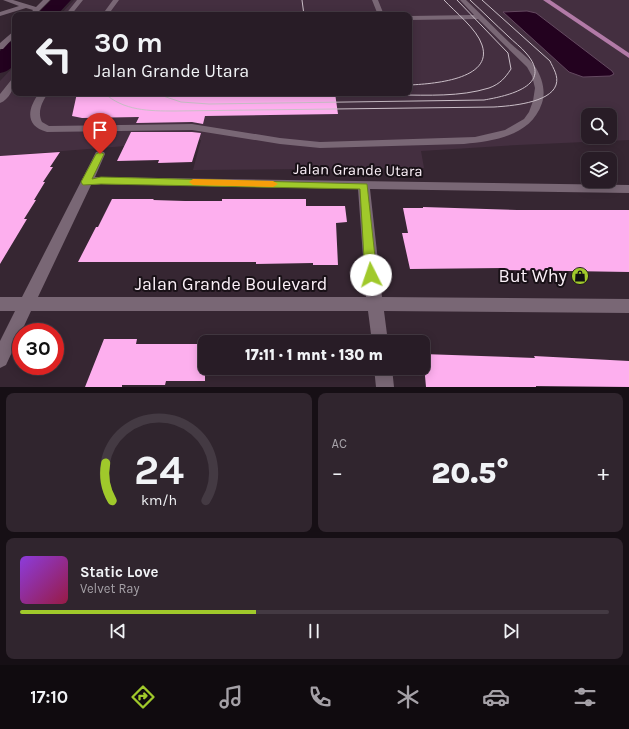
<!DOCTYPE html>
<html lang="id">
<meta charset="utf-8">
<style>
:root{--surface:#281c26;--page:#30252e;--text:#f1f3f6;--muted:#a5a1a7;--line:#443a43;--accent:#a0c92b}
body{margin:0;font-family:Karla,sans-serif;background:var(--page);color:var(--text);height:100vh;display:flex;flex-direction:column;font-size:15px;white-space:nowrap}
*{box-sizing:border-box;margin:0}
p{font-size:13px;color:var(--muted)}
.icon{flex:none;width:22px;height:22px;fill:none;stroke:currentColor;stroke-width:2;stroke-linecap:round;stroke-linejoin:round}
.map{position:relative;height:387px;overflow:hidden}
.details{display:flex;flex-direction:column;gap:6px;padding:6px;background:#160f15;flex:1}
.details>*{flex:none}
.top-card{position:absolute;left:12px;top:12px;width:400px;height:84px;border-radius:8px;box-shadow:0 2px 10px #0003,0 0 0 1px var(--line);background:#281c26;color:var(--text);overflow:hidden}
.tools{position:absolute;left:581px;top:108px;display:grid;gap:8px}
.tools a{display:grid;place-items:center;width:36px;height:36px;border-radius:8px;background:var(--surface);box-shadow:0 2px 10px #0003,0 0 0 1px var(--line);font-size:20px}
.speed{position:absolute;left:12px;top:323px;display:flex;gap:8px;font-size:20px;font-weight:700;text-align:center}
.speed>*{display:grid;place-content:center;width:52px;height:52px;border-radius:50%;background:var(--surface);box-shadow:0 2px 10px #0003,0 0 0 1px var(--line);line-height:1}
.speed .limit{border:6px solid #d22;background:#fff;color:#111}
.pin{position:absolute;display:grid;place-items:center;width:34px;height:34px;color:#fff;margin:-41px -17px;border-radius:50% 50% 50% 0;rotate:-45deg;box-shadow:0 0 4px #0007}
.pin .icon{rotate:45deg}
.me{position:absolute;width:44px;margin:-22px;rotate:356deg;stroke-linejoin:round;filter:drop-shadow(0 0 3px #0008)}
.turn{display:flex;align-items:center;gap:14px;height:84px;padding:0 16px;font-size:18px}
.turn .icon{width:52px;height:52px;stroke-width:2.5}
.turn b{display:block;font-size:28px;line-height:34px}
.big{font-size:30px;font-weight:800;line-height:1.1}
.details .tile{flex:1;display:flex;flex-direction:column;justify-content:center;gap:6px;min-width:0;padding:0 14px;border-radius:8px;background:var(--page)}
.details .dial{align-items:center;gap:0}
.dial svg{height:104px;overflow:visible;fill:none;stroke:var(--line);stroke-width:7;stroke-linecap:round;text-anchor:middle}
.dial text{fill:var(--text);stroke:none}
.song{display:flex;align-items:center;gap:12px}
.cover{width:48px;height:48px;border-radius:6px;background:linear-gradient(135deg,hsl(270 70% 55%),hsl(340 70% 35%))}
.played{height:4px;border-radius:2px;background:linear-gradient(90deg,var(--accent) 40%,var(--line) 40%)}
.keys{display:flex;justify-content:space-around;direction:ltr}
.heat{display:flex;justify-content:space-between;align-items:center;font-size:22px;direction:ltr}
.details .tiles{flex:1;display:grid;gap:6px;grid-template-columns:1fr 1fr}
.tile:last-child{grid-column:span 2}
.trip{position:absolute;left:198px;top:335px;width:232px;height:40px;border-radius:8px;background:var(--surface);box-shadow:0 2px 10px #0003,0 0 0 1px var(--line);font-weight:800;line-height:40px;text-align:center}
.tabs{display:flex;height:64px;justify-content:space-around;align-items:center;background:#100b0f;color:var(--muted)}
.tabs .icon{width:28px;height:28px}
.tabs .active{color:var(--accent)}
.tabs b{font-size:18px;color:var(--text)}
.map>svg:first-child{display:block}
.built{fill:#442f40;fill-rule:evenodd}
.water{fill:#23021f;stroke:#644960}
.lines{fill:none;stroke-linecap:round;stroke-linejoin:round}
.river{fill:#23021f;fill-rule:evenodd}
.building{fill:#fdafee}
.minor{fill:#796775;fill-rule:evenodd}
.major{fill:#b27aa7;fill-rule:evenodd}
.tram{stroke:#cbbfc8;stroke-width:1}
.route{fill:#a0c92b;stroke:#68831c}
.slow{fill:#f59e0b}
.labels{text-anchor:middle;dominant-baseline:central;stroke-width:4;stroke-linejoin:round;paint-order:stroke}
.street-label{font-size:15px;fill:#fbf0f8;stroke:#191117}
.near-poi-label{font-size:18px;fill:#fbf0f8;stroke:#191117;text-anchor:end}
.near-street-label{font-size:18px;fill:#fbf0f8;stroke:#191117}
</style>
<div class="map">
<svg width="629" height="387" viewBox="0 0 629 387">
<rect width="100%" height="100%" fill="#362632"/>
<path class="built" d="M74,0H629V140L518,145L421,151L424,168L193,170L201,140L0,156V81L15,65V93H409V15H60ZM588,115H610V137H588Z"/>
<path class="water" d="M527,11L536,13L612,71L614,74L610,76L583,77L569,72L503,12Z"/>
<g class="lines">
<path class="river" d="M51,0H71L57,15H36Z
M15,41C15,57 19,69 0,73V51L7,43Z"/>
</g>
<path class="building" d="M77,93H335L338,114L205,116L203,124L192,122L136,123L139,117L82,118L72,116Z
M131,132H192L201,133L192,162L158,163L159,160L117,161Z
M60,152L50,167H53L43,182H45L34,200H36L24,219H27L0,264V156Z
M112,199H154L153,200L185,201H222V199H306V206H345L347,222L336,223L338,265H313V263L256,264V262H78L96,227H98Z
M423,207L517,210H629V272L504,270L503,268L410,269L402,233H408L403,208H423Z
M104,339H137L136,344H205V381H166L165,385H122V387H85Z
M423,354L535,358L534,356L629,361V387L536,386V387H426Z"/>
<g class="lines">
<path class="minor" d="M3,0H13L36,7L43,0H50L35,15H29L33,10L26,8L0,16V12L19,6Z
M77,0H83L71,15H65Z
M113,0H119L108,15H102Z
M372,0H378L384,15H378Z
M460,0H466C481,14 495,29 510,43C519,51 529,58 536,68C542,78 546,91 542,103C531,136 494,141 464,144L320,148L280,144L192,130L47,132C24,126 28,108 39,93H48C42,102 37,112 42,122L49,126L192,124L280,138L320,142L475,137L505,130L524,119L529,112L533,101L535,88L532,76L527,67L478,19L409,20V16L474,15Z
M15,30V36L3,49H0V43Z
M15,78C15,87 9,100 0,103V94L12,79Z
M100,151L104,152L105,154L95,177L629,185V193L370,189L382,297L629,299V313L384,311L388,342H372L368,311H31L6,365L0,368V341L15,311H0V297H22L95,154L96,152ZM101,184L358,189L366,297H38L91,185Z
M374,368H392L394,387H376Z"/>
<path class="major" d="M543,0H550L629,53V58Z"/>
<path class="tram" d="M302,0L304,15
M409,85C431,84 494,80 482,45C477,29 455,12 444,0
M104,93C124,111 149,111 175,111L494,107C510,106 550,103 556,85C559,76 553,68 550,61L482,0
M154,93L181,102L209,104L484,100C507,96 555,86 526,53C521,47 514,42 508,36C495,24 483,12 470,0
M312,93C341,97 369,95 398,95C428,95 460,97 489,88C500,84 505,78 511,69L508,53L457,0"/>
</g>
<path class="route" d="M100,152L104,154L92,179L101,177L367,184L377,275L375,278L371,280L367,278L365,275L360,189L101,184L83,185L81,182L96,154Z"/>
<path class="slow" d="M193,179L273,181L278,184L273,187L193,185L189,182Z"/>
<defs>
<g id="shop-disc" transform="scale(0.9)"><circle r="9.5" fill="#a0c92b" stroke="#191117"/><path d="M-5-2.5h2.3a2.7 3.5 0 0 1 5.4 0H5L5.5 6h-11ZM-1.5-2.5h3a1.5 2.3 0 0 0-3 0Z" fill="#111"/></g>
</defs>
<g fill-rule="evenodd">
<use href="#shop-disc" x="580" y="276"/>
</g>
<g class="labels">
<g class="street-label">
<text transform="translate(358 170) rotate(1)">Jalan Grande Utara</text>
</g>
<g class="near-poi-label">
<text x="567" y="276">But Why</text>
</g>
<g class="near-street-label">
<text x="231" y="284">Jalan Grande Boulevard</text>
</g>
</g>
</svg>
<div class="tools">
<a><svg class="icon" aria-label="search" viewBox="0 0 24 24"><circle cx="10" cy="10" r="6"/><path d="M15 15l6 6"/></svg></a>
<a><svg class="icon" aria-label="layers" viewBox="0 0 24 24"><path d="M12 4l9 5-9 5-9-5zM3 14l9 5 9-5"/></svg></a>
</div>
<div class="speed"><div class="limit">30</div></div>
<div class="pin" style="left:100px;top:154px;background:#d93025"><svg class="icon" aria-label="arrive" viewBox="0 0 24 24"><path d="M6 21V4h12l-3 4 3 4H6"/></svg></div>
<svg class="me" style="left:371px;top:275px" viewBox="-20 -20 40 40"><circle r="19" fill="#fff"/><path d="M0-13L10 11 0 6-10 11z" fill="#a0c92b"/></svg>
<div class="trip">17:11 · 1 mnt · 130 m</div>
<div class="top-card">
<div class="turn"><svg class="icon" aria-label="left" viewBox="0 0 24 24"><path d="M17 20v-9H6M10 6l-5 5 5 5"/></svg><div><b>30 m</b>Jalan Grande Utara</div></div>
</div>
</div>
<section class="details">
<div class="tiles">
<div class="tile dial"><svg viewBox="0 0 100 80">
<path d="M14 69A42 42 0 1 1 86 69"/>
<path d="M14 69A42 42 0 0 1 9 40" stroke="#a0c92b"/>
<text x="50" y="56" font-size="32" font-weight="700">24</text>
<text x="50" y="72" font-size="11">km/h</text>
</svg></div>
<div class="tile"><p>AC</p>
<div class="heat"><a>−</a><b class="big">20.5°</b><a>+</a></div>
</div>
<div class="tile">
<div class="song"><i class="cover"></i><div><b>Static Love</b><p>Velvet Ray</p></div></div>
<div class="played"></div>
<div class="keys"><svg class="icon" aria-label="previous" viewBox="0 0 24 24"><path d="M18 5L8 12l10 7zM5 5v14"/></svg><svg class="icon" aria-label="pause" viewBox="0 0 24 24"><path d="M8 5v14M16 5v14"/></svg><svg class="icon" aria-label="next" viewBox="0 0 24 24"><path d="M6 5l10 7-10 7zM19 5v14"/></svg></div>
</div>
</div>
</section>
<nav class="tabs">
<b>17:10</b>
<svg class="icon active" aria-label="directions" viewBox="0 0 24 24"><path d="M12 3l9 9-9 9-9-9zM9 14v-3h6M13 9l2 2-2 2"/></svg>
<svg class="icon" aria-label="music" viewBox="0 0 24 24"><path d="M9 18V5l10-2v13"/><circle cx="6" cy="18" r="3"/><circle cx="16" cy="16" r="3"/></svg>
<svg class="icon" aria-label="phone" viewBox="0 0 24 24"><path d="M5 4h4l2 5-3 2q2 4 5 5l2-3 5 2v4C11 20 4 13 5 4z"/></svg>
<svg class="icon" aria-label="climate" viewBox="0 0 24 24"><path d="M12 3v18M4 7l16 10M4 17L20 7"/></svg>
<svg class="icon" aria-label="car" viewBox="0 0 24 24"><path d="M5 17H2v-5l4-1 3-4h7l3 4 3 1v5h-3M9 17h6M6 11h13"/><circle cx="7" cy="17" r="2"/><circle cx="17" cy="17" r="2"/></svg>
<svg class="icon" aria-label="filters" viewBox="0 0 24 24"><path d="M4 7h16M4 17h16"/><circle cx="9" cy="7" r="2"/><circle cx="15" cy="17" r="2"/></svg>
</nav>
